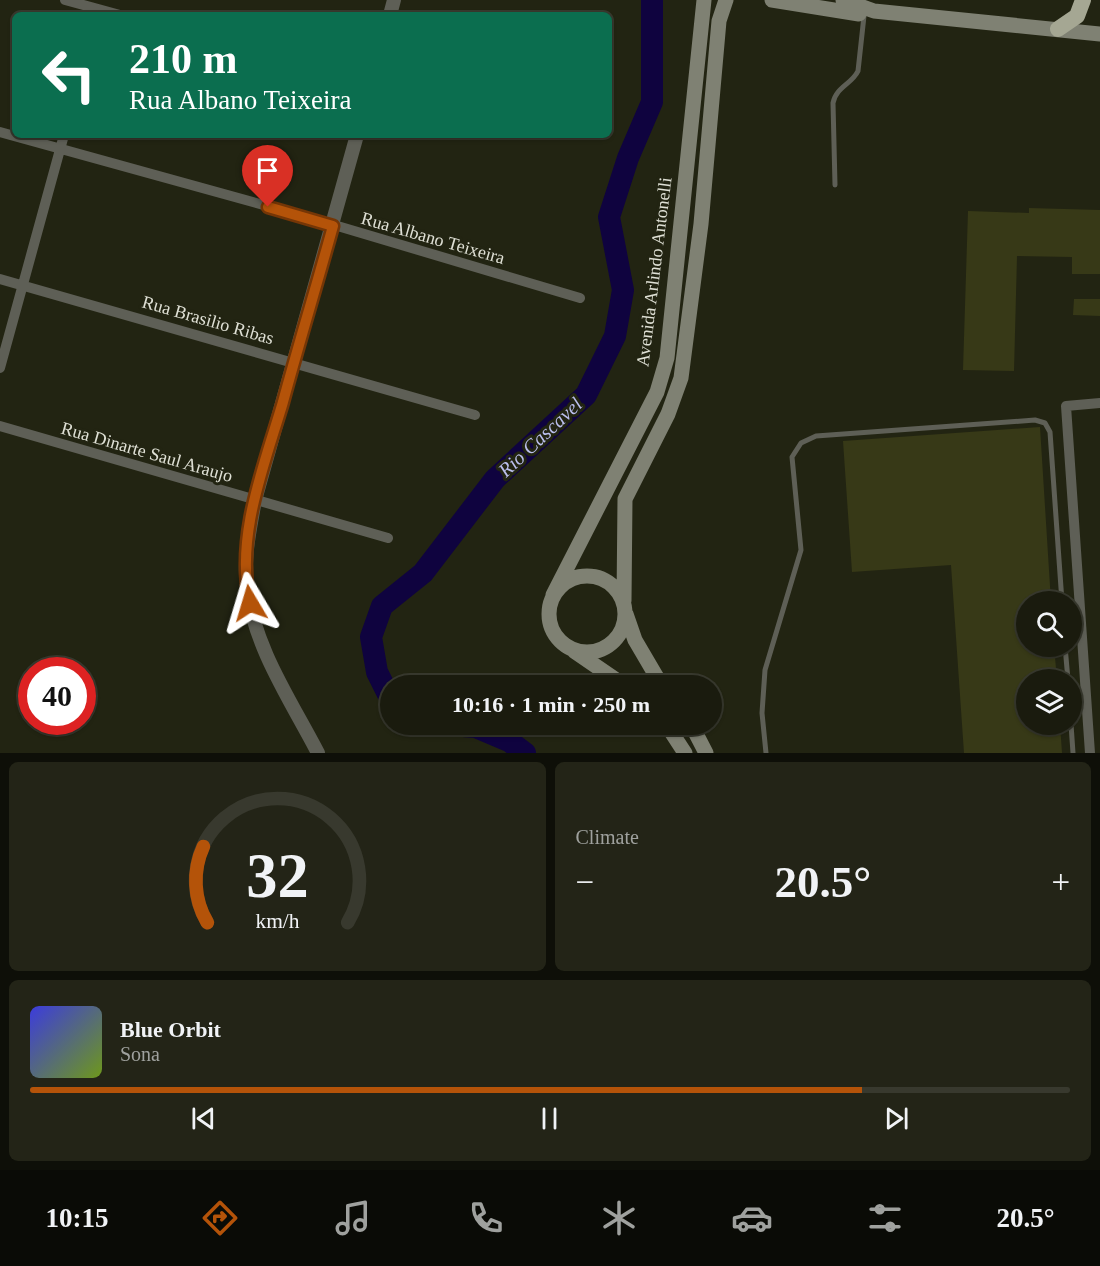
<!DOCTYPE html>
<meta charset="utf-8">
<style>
:root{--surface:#1a1b0e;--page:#232417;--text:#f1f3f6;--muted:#9fa19e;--line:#38392e;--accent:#b45309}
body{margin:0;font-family:Georgia,serif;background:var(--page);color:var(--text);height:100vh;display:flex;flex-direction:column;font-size:22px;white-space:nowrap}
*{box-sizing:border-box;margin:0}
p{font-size:20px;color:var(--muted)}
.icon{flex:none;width:33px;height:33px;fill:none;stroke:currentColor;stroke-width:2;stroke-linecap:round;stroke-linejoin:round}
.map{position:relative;height:753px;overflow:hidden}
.details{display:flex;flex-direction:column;gap:9px;padding:9px;background:#0e0f08;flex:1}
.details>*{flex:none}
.hud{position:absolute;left:12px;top:12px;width:600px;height:126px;border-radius:9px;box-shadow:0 2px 4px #0004,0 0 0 2px var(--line);background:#0b6e4f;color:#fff;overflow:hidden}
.fabs{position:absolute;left:1016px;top:591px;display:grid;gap:12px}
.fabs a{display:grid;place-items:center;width:66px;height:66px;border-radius:50%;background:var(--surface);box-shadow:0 2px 4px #0004,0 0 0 2px var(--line);font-size:30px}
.speed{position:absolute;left:18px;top:657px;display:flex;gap:12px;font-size:30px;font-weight:700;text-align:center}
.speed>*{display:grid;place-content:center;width:78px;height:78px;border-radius:50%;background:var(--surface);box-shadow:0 2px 4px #0004,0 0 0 2px var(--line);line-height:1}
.speed .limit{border:9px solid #d22;background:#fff;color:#111}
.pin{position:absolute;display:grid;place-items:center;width:51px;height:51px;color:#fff;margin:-62px -26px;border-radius:50% 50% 50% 0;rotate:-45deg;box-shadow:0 0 6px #0007}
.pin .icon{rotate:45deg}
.me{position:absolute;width:66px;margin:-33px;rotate:353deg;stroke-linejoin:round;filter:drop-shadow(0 0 4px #0008)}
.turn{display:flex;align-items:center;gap:21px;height:126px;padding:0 18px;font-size:27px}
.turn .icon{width:78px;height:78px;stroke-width:2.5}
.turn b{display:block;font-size:42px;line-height:51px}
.big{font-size:45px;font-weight:700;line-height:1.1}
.details .widget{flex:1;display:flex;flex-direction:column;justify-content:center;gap:9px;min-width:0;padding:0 21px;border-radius:9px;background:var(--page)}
.details .dial{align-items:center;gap:0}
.dial svg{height:156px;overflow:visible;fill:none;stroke:var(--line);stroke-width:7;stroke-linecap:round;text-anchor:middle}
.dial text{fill:var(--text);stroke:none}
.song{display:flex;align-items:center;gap:18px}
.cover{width:72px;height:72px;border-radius:9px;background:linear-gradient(135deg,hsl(240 70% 55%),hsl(80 70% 35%))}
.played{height:6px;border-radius:3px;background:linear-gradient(90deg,var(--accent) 80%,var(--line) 80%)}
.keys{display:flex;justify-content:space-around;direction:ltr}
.heat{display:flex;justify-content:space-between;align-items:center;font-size:33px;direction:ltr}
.details .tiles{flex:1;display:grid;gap:9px;grid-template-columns:1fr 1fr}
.widget:last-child{grid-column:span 2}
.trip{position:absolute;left:380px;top:675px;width:342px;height:60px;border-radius:30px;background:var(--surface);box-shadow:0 2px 4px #0004,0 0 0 2px var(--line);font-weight:700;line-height:60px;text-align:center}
.tabs{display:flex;height:96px;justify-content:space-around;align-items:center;background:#0a0b06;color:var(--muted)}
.tabs .icon{width:42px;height:42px}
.tabs .active{color:var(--accent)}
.tabs b{font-size:27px;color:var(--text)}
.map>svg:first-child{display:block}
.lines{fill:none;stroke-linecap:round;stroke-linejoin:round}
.river{stroke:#0f033f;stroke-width:22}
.building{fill:#373917}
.service{stroke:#5e5f56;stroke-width:5}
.minor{stroke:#5e5f56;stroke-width:10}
.tertiary{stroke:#5e5f56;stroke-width:14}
.secondary{stroke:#7f8173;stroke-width:15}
.trunk{stroke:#a5a793;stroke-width:16}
.route-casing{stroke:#753606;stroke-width:15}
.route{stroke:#b45309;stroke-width:10}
.labels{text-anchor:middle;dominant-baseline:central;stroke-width:6;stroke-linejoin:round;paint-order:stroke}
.street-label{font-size:18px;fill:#dfe0d5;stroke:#222412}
.water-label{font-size:20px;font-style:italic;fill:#babeec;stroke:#222412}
</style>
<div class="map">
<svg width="1100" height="753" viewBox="0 0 1100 753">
<rect width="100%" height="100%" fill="#222412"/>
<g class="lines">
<path class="river" d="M390,698L377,672L371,637L382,606L423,573L495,479L586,395L615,336L623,290L609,217L628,158L652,102V0
M437,724L476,727L509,741L525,753"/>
</g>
<path class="building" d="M1029,208L1100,210V274H1072V257L1017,256L1014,371L963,370L968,211L1029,213Z
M1074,299H1100V316L1073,315Z
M1040,427L1051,602H1026V646H1054L1057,680H1026V724H1060L1062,753H964L951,565L852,572L843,441Z"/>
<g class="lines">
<path class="service" d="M835,185L833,103C836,87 852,84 858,71L864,16
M1065,646L1068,680
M1071,724L1073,753
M766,753L762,713L765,670L801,550L792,457L801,443L816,436L1035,420L1045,423L1050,432L1062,602"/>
<path class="minor" d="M65,0L120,15
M0,132L314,219L580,298
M0,279L475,415
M0,368L64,135
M0,426L388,538
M1090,753L1066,406L1100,403"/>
<path class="tertiary" d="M390,15L394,0
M318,753C291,701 254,647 247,588C243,558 250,529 255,500L357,135"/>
<path class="secondary" d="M772,0L859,14
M843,0L874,11L1100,34
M549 614a38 38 0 1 1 76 0a38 38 0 1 1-76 0Z
M553,595L657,392L667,358L704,0
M624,601L625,499L668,414L681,378L701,224L719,21L726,0
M626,614L635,640L662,686
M574,651L625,686
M666,724L685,753
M691,724L706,753"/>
<path class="trunk" d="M1058,29L1077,16L1083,0"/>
</g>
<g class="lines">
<g class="route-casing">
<path id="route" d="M250,603C235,537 264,466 283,402C299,343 317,284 333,226L268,207"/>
</g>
<use href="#route" class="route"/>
</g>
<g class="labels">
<g class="street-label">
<text transform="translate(433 238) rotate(16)">Rua Albano Teixeira</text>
<text transform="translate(654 272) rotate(-83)">Avenida Arlindo Antonelli</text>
<text transform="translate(208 320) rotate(16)">Rua Brasilio Ribas</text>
<text transform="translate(147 452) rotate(16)">Rua Dinarte Saul Araujo</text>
</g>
<g class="water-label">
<text transform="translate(540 437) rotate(-43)">Rio Cascavel</text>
</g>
</g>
</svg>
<div class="fabs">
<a><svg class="icon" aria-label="search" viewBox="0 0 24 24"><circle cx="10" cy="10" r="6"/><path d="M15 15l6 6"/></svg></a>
<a><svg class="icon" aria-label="layers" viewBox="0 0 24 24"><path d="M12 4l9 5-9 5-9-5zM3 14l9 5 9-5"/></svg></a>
</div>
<div class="speed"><div class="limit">40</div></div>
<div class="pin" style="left:268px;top:207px;background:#d93025"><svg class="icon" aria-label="arrive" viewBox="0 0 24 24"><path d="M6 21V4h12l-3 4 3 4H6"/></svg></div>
<svg class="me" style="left:250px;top:603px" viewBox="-20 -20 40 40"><path d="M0-17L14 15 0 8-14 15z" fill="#b45309" stroke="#fff" stroke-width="4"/></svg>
<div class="trip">10:16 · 1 min · 250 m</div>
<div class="hud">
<div class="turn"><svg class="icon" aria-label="left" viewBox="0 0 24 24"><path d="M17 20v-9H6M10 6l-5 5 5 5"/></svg><div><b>210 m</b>Rua Albano Teixeira</div></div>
</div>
</div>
<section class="details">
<div class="tiles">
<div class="widget dial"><svg viewBox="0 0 100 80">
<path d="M14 69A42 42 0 1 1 86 69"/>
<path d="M14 69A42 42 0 0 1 12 30" stroke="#b45309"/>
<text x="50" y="56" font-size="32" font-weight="700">32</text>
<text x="50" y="72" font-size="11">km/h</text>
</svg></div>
<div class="widget"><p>Climate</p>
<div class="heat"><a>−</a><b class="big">20.5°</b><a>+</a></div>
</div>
<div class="widget">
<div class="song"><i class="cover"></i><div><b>Blue Orbit</b><p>Sona</p></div></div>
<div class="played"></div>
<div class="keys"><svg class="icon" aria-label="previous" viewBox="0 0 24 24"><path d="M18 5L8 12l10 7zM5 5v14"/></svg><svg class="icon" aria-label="pause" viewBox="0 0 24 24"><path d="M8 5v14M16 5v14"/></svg><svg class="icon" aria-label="next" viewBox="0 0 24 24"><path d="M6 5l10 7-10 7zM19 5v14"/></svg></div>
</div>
</div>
</section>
<nav class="tabs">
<b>10:15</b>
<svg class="icon active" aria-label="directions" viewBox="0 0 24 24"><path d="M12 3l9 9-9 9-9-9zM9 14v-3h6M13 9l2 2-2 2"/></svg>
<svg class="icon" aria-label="music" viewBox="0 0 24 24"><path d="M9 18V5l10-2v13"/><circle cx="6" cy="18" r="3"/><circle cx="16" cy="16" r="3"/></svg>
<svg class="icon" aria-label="phone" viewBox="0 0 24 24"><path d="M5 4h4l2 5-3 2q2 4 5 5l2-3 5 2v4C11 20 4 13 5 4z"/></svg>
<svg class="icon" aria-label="climate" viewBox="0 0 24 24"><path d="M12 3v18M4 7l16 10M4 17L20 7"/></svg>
<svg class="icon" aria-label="car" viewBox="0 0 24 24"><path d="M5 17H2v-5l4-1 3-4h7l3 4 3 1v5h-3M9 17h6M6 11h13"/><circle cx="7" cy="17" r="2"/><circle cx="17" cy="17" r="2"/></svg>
<svg class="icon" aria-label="filters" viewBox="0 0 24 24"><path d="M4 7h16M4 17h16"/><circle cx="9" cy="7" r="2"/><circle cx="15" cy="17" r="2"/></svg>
<b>20.5°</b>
</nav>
